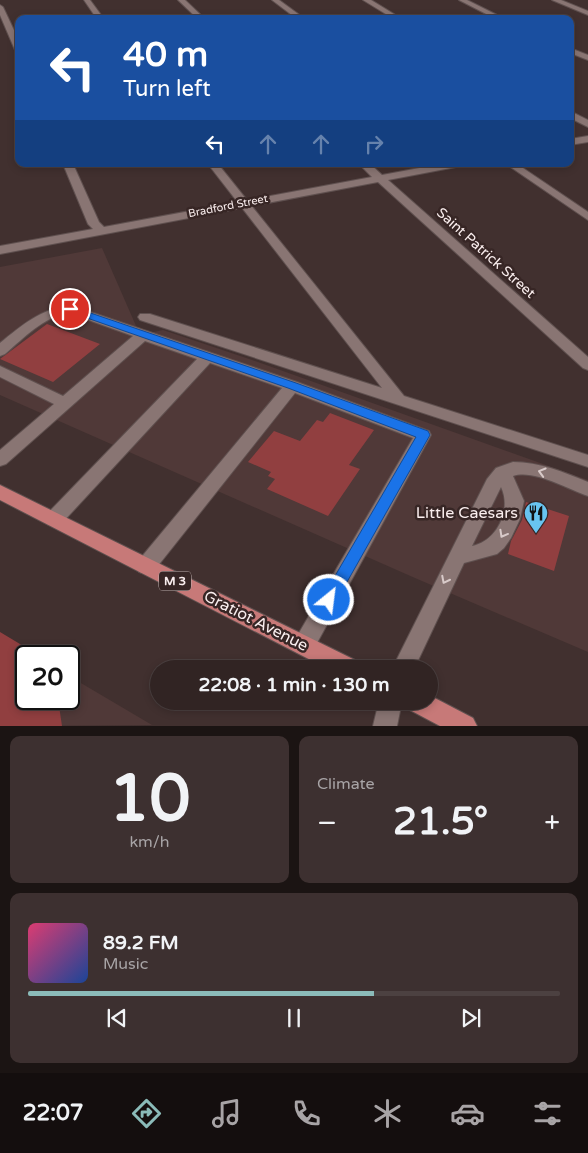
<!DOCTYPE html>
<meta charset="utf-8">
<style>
:root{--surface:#312423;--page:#3d3030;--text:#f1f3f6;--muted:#a8a4a6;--line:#4c4141;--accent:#8bbbb9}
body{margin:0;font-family:"Varela Round",sans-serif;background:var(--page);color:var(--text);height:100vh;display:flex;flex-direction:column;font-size:19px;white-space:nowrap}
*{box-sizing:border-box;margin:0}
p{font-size:16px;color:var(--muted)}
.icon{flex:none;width:28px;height:28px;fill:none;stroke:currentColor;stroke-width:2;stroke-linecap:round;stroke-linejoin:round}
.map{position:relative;height:726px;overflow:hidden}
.sheet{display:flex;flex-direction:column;gap:10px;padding:10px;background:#1b1413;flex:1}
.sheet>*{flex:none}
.hud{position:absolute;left:15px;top:15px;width:559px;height:152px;border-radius:10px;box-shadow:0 2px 8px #0003,0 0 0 1px var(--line);background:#1a4fa0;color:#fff;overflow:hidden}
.speed{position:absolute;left:15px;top:645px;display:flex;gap:10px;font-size:25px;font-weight:700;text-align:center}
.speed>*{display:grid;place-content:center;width:65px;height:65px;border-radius:50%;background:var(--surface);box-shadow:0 2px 8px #0003,0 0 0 1px var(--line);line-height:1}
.speed .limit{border:2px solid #111;border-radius:8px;background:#fff;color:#111}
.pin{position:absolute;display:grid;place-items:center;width:42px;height:42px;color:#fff;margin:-21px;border:2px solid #fff;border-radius:50%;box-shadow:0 1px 5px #0007}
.me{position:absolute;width:55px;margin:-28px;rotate:29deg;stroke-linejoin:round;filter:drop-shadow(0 0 4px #0008)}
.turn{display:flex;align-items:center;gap:18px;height:105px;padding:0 25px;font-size:22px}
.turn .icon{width:65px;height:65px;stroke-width:2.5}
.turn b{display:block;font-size:35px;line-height:42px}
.lanes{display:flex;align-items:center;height:48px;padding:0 25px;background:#0003;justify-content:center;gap:25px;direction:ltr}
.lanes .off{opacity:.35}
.big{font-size:38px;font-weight:800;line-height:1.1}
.sheet .widget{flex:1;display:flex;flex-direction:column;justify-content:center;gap:8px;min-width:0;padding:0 18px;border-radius:10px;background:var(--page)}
.sheet .dial{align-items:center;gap:0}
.dial b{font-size:65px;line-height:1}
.song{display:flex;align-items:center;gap:15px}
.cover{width:60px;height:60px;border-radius:8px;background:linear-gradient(135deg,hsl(340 70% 55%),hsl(220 70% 35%))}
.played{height:5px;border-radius:2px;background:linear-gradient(90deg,var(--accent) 65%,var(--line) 65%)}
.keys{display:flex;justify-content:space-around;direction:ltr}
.heat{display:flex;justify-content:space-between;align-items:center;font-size:28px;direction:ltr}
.sheet .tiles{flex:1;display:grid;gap:10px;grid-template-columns:1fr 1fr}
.widget:last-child{grid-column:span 2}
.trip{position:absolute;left:150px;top:660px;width:288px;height:50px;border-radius:25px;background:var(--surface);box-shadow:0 2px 8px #0003,0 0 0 1px var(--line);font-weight:800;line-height:50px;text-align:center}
.menu{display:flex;height:80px;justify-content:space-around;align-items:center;background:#140e0e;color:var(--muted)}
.menu .icon{width:35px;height:35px}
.menu .on{color:var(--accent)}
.menu b{font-size:22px;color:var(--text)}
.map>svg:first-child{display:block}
.built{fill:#503938}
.building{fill:#913f40}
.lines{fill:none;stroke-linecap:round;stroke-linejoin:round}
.lane-casing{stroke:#5f504f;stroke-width:2}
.street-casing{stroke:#5f504f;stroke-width:2}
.primary-casing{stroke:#5f504f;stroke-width:2}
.lane{fill:#897573;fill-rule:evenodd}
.street{fill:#897573;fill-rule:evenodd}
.primary{fill:#c77978;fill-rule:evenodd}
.oneway{stroke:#d8cac9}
.route{fill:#1a73e8;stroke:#114b97}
.labels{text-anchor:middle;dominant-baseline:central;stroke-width:5;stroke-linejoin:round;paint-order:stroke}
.far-street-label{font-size:11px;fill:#faeeee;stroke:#372625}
.shield{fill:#372625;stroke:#c0b2b2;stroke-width:1}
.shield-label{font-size:12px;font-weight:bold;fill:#faeeee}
.street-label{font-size:14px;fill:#faeeee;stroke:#372625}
.near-poi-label{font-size:16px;fill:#faeeee;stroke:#372625;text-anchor:end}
.near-street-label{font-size:16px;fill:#faeeee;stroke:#372625}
</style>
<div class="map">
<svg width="588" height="726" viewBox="0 0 588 726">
<rect width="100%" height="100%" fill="#41302f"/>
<path class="built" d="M102,248L140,335L163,330L255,361L588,480V652L415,578L0,395V267Z
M0,636L35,656H26V699H69V676L152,725L0,726Z"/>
<path class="building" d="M47,324L100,344L53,382L0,359Z
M330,413L374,430L349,465L360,469L328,516L267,489L275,479L268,476L271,472L248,462L274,431L300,441L317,420L323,422Z
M526,502L569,516L554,571L508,554L511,541L522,520Z
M0,632L40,656H26V699H58L62,726H0Z"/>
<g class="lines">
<g class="lane-casing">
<path id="lane" d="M84,0H90L104,19H97Z
M272,0H279L305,19H297Z
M459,0H467L505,19H496Z
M570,48L588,55V60L570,53Z
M208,164H218L404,396L588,455V467L140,320L138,317L140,314H150L382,388Z
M506,164H517L588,212V220Z
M70,305L297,382L429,431L431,435L312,652L304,655L296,652L293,645L296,638L413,438L295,393L153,572L146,574L139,572L136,566L139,560L282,388L210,363L61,524L54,526L47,524L45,519L47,514L197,359L145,341L6,464L0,466V450L54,404L0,377V366L63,396L133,336L69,313C43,317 24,338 5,354L0,356V343C22,325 41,309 70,305Z
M513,462C540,462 563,472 588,482V496C567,489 534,469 513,476L524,501L520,519L511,538L504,548L497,554L464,563L414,669H392L487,479L496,468ZM501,487C512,510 497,541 472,546Z"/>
</g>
<g class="street-casing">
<path id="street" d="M178,0H185L205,19H198Z
M363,0H371L402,19H394Z
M552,0H561L588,11V15Z
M0,5L3,7L19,41V52L15,50L0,15Z
M570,111L588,120V127L570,118Z
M588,136V142L570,145V139Z
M63,164H73L99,222L104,227L372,177L359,164H370L382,175L441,164H461L456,167L388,180L588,357V370L583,368L378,182L0,254V246L93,229L88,224Z
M379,701H402L397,726H373Z"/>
</g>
<g class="primary-casing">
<path id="primary" d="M0,485L359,662L362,669H328L0,500Z
M429,695L473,718L477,726H440L408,709L405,701H429Z"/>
</g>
<use href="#lane" class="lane"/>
<use href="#street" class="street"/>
<use href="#primary" class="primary"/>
</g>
<defs><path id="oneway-chevron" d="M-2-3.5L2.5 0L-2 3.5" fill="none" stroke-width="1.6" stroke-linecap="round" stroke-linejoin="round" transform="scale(1.25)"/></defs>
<g class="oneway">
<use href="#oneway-chevron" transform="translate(542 472) rotate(-164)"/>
<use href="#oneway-chevron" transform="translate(503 534) rotate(119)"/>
<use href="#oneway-chevron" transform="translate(445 580) rotate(117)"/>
</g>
<path class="route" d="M70,306L296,383L428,431L430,435L334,605L329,607L323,605L321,600L416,437L288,388L67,311L65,309Z"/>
<defs>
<g id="restaurant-pin" transform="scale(1.25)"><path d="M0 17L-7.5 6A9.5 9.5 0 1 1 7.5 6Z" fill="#68c4f0" stroke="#372625"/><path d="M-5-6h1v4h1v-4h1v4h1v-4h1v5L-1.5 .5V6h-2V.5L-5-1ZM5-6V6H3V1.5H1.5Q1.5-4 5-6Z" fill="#111"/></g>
</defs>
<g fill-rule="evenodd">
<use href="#restaurant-pin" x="536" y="513"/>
</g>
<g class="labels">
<g class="far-street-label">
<text transform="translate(228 206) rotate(-11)">Bradford Street</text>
</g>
<rect class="shield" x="159" y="571.5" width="32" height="19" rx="4"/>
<g class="shield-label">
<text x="175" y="581">M 3</text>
</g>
<g class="street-label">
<text transform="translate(486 253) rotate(42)">Saint Patrick Street</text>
</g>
<g class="near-poi-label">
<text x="518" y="513">Little Caesars</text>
</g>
<g class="near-street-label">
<text transform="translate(256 621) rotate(27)">Gratiot Avenue</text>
</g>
</g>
</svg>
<div class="speed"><div class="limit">20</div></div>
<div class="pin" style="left:70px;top:309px;background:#d93025"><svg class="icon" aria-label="arrive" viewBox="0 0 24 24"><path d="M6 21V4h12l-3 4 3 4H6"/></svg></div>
<svg class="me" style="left:329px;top:600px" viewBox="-20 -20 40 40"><circle r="17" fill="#1a73e8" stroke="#fff" stroke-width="3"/><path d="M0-11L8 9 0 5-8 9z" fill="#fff"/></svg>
<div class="trip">22:08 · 1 min · 130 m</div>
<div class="hud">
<div class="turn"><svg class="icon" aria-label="left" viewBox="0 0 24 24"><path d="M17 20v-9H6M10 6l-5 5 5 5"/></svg><div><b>40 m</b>Turn left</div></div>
<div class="lanes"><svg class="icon" aria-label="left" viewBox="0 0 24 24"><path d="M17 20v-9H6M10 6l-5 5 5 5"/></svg><svg class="icon off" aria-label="ahead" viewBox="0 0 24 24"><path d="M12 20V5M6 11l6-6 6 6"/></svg><svg class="icon off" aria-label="ahead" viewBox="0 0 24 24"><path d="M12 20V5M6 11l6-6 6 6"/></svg><svg class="icon off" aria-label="right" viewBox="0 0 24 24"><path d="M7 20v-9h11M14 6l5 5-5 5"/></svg></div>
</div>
</div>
<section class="sheet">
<div class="tiles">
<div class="widget dial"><b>10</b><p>km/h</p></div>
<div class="widget"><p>Climate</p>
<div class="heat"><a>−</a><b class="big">21.5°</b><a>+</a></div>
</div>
<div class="widget">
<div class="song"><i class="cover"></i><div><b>89.2 FM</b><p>Music</p></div></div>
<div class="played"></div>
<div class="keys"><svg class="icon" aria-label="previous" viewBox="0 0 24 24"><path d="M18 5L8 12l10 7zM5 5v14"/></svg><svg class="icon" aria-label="pause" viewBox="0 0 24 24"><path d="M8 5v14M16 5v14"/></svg><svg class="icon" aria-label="next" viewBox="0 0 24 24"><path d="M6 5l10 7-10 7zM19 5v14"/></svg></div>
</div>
</div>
</section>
<nav class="menu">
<b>22:07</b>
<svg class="icon on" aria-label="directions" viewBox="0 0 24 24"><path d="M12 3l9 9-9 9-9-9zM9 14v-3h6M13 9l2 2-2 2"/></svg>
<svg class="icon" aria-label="music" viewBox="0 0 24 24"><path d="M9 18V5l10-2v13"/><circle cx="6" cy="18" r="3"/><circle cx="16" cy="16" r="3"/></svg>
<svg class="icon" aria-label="phone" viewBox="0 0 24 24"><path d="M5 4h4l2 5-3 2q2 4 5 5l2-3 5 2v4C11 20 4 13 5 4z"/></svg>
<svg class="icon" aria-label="climate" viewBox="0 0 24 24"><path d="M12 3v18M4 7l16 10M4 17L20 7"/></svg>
<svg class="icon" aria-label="car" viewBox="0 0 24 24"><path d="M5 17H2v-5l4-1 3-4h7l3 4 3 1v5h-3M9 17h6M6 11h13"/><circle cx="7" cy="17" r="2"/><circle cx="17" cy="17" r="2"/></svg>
<svg class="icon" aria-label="filters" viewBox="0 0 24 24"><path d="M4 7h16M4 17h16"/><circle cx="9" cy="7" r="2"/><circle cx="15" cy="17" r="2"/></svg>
</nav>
